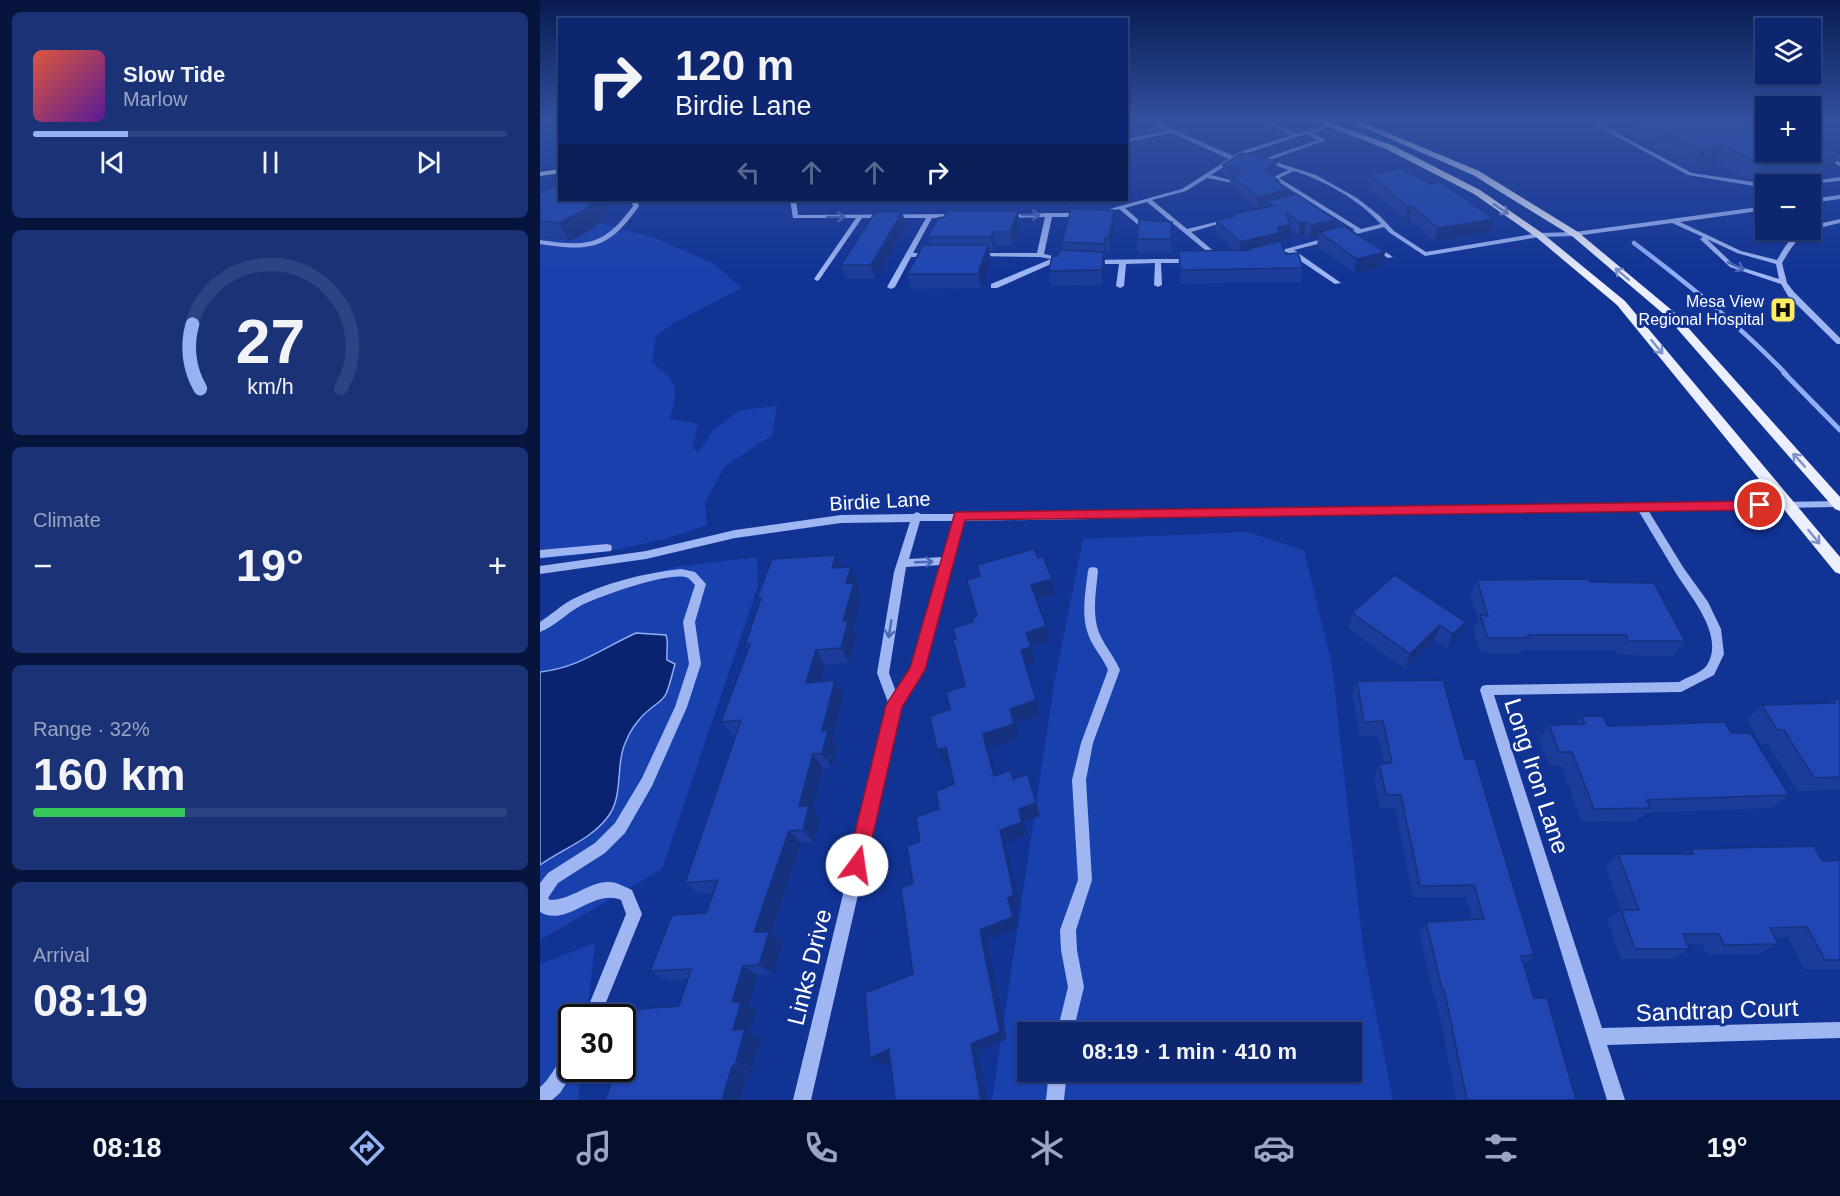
<!DOCTYPE html>
<meta charset="utf-8">
<style>
:root{--surface:#0d266f;--page:#1b3277;--text:#f1f3f6;--muted:#9aa5c3;--line:#2d4382;--accent:#95b2f1}
body{margin:0;font-family:Arial,sans-serif;background:var(--page);color:var(--text);height:100vh;display:flex;flex-direction:column;font-size:22px;white-space:nowrap}
*{box-sizing:border-box;margin:0}
p{font-size:20px;color:var(--muted)}
.icon{flex:none;width:33px;height:33px;fill:none;stroke:currentColor;stroke-width:2;stroke-linecap:round;stroke-linejoin:round}
.map{position:relative;flex:1;overflow:hidden}
.panel{display:flex;flex-direction:column;gap:12px;padding:12px;background:#07153d;width:540px}
.panel>*{flex:none}
.banner{position:absolute;left:18px;top:18px;width:570px;height:183px;border-radius:0px;box-shadow:0 2px 4px #0004,0 0 0 2px var(--line);background:#0d266f;color:var(--text);overflow:hidden}
.fabs{position:absolute;left:1215px;top:18px;display:grid;gap:12px}
.fabs a{display:grid;place-items:center;width:66px;height:66px;border-radius:0px;background:var(--surface);box-shadow:0 2px 4px #0004,0 0 0 2px var(--line);font-size:30px}
.speed{position:absolute;left:18px;top:1004px;display:flex;gap:12px;font-size:30px;font-weight:700;text-align:center}
.speed>*{display:grid;place-content:center;width:78px;height:78px;border-radius:50%;background:var(--surface);box-shadow:0 2px 4px #0004,0 0 0 2px var(--line);line-height:1}
.speed .limit{border:3px solid #111;border-radius:9px;background:#fff;color:#111}
.pin{position:absolute;display:grid;place-items:center;width:51px;height:51px;color:#fff;margin:-26px;border:3px solid #fff;border-radius:50%;box-shadow:0 2px 6px #0007}
.me{position:absolute;width:66px;margin:-33px;rotate:14deg;stroke-linejoin:round;filter:drop-shadow(0 0 4px #0008)}
.turn{display:flex;align-items:center;gap:21px;height:126px;padding:0 18px;font-size:27px}
.turn .icon{width:78px;height:78px;stroke-width:2.5}
.turn b{display:block;font-size:42px;line-height:51px}
.lanes{display:flex;align-items:center;height:57px;padding:0 18px;background:#0003;justify-content:center;gap:30px;direction:ltr}
.lanes .off{opacity:.35}
.big{font-size:45px;font-weight:800;line-height:1.1}
.panel .widget{flex:1;display:flex;flex-direction:column;justify-content:center;gap:9px;min-width:0;padding:0 21px;border-radius:9px;background:var(--page)}
.panel .dial{align-items:center;gap:0}
.dial svg{height:156px;overflow:visible;fill:none;stroke:var(--line);stroke-width:7;stroke-linecap:round;text-anchor:middle}
.dial text{fill:var(--text);stroke:none}
.song{display:flex;align-items:center;gap:18px}
.cover{width:72px;height:72px;border-radius:9px;background:linear-gradient(135deg,hsl(10 70% 55%),hsl(270 70% 35%))}
.played{height:6px;border-radius:3px;background:linear-gradient(90deg,var(--accent) 20%,var(--line) 20%)}
.keys{display:flex;justify-content:space-around;direction:ltr}
.heat{display:flex;justify-content:space-between;align-items:center;font-size:33px;direction:ltr}
.charge{height:9px;border-radius:4px;background:linear-gradient(90deg,#34c759 32%,var(--line) 0)}
.trip{position:absolute;left:477px;top:1022px;width:345px;height:60px;border-radius:0px;background:var(--surface);box-shadow:0 2px 4px #0004,0 0 0 2px var(--line);font-weight:800;line-height:60px;text-align:center}
.dock{display:flex;height:96px;justify-content:space-around;align-items:center;background:#050f2c;color:var(--muted)}
.dock .icon{width:42px;height:42px}
.dock .selected{color:var(--accent)}
.dock b{font-size:27px;color:var(--text)}
main{display:flex;flex:1;min-height:0}
.map>svg:first-child{display:block}
.green{fill:#1941ae;fill-rule:evenodd}
.water{fill:#0a2370;stroke:#91adf6;stroke-width:1.5}
.lines{fill:none;stroke-linecap:round;stroke-linejoin:round}
.stream-far1{stroke:#91adf6;stroke-width:4.5}
.stream{stroke:#91adf6;stroke-width:5}
.minor{fill:#9fb6f3;fill-rule:evenodd}
.major{fill:#ebefff;fill-rule:evenodd}
.wall{fill:#1b3c9a}
.shaded-wall{fill:#16317d}
.building{fill:#1f46b3;stroke:#16317d;stroke-width:1.5}
.oneway{stroke:#7e91ca}
.oneway2{stroke:#4a67ba}
.route{fill:#e11d48;stroke:#92132f;stroke-width:1.5}
.labels{text-anchor:middle;dominant-baseline:central;stroke-width:6;stroke-linejoin:round;paint-order:stroke}
.far-poi-label{font-size:16px;fill:#fff;stroke:#113394;text-anchor:end}
.street-label{font-size:20px;fill:#fff;stroke:#113394}
.near-street-label{font-size:24px;fill:#fff;stroke:#113394}
</style>
<main>
<section class="panel">
<div class="widget">
<div class="song"><i class="cover"></i><div><b>Slow Tide</b><p>Marlow</p></div></div>
<div class="played"></div>
<div class="keys"><svg class="icon" aria-label="previous" viewBox="0 0 24 24"><path d="M18 5L8 12l10 7zM5 5v14"/></svg><svg class="icon" aria-label="pause" viewBox="0 0 24 24"><path d="M8 5v14M16 5v14"/></svg><svg class="icon" aria-label="next" viewBox="0 0 24 24"><path d="M6 5l10 7-10 7zM19 5v14"/></svg></div>
</div>
<div class="widget dial"><svg viewBox="0 0 100 80">
<path d="M14 69A42 42 0 1 1 86 69"/>
<path d="M14 69A42 42 0 0 1 10 36" stroke="#95b2f1"/>
<text x="50" y="56" font-size="32" font-weight="700">27</text>
<text x="50" y="72" font-size="11">km/h</text>
</svg></div>
<div class="widget"><p>Climate</p>
<div class="heat"><a>−</a><b class="big">19°</b><a>+</a></div>
</div>
<div class="widget"><p>Range · 32%</p><b class="big">160 km</b><div class="charge"></div></div>
<div class="widget"><p>Arrival</p><b class="big">08:19</b></div>
</section>
<div class="map">
<svg width="1300" height="1100" viewBox="0 0 1300 1100">
<rect width="100%" height="100%" fill="#113394"/>
<path class="green" d="M0,224H62L112,237L173,263L202,288L134,323L116,336L112,362C137,384 140,387 129,419L158,423L152,448L159,452L173,430L200,410L237,406L232,435L184,467L165,503L167,525C113,545 57,555 0,559Z
M707,532L764,550L792,665L823,948L853,1100H452L514,684L543,539ZM488,1032H812V1071H488Z
M217,557L218,586L122,869L0,940V620L54,590L135,567Z
M55,943L47,1017H32V1068H41L38,1100H0V964Z"/>
<path class="water" d="M96,633L126,635C129,644 126,651 127,660L135,664C133,671 129,688 126,694C122,702 114,705 109,710C101,716 91,729 87,739C74,764 85,796 67,818C50,840 22,849 0,865V672C38,668 63,648 96,633Z"/>
<g class="lines">
<path class="stream-far1" d="M1094,243C1148,284 1199,325 1246,374"/>
<path class="stream" d="M1244,373L1300,430"/>
<path class="minor" d="M606,120H612L693,156L700,152L752,135L717,120H723L757,134L792,124V126L771,133L784,139V141L729,160L776,175L817,198L840,216L854,231L886,252L999,233L1035,232L1226,206V210L1140,222L1201,251L1237,260C1245,247 1253,230 1270,230V226L1300,219V223C1265,231 1261,231 1242,263L1247,283L1254,292L1300,338V344H1297L1248,296L1241,284L1190,267L1161,240L1160,239L1163,237L1132,223L1035,236L999,237L885,256L850,233L844,227L754,250L801,283L795,284L747,252L730,256L727,254L815,230L732,178L748,170L721,160L778,140L766,134L704,154L671,175L698,182V184L667,178L646,191L612,200L647,229L692,218V220L651,232L676,253V261L671,262L670,254L607,202L585,208L610,230V232L608,233L579,209L558,215L555,213L642,189L689,159L632,133L586,142V139L627,131ZM754,171C785,181 818,199 841,224L821,229L739,178ZM1167,239L1197,253L1236,264L1239,279L1194,265Z
M1046,120H1052L1152,173L1227,184H1226V188L1148,175Z
M1270,150L1300,162V166L1268,152H1270Z
M1300,177V181L1267,184H1253Z
M1300,195V199L1270,203V199Z
M91,200H97L99,206C69,249 51,252 0,244V240C47,247 64,246 93,206Z
M250,200H256L258,215L417,214L420,216L417,218H392L373,253H392L395,255L392,257H371L355,287L351,289L347,287L386,218H322L279,280L277,281L274,279L316,218H253Z
M509,213H543L546,215L543,217H512L504,254L525,259V261H518L457,288H451V284L511,259L500,257L436,256V254L438,253H497L505,217L466,218L463,216L464,215Z
M833,244L835,245L853,257L848,258L831,247V245Z
M618,259H652L655,261L652,263H621L622,285L618,287L614,285L615,263L586,264L584,286L580,288L576,286L579,264H551L548,262L551,260Z
M1300,501V507H1298L1108,510L1143,567L1168,602L1181,629L1184,654L1174,675L1141,692L954,695L1062,1028L1300,1022V1038L1067,1045L1085,1100H1067L940,690L942,686L946,685L1139,682C1147,677 1162,673 1167,665C1186,635 1148,594 1134,570C1122,550 1110,530 1098,510L423,521L383,671L361,707L271,1100H253L349,705L337,673L354,572L370,522L301,523L195,538L106,559L0,574V566L106,551L195,530L301,515L373,514L377,512L381,514H416L420,511L424,514ZM380,521H413L403,557L369,559ZM401,565L371,669L356,692L349,673L366,567Z
M67,544L71,545L72,548L71,551L0,558V550Z
M553,567L557,568L558,571C556,592 551,617 561,637C567,649 575,658 580,670L553,743L546,780L552,880L536,930L537,950L544,987L533,1032H517L528,987L521,950L520,930L538,880L532,780L541,743L568,670C564,660 556,651 551,641C540,619 545,595 548,571L549,568Z
M141,569L155,572L166,584L155,622L161,664L147,707L112,786L85,833L65,853L18,883L8,898L10,900C32,900 50,881 69,882C77,882 85,887 92,890L102,914L60,1017H44L86,914L81,900C53,888 27,928 0,912V883L8,873L55,843L75,823L102,778L135,707L149,664L143,622L155,585C154,584 150,579 148,578C132,570 57,597 40,606C26,614 15,626 0,632V622C11,615 20,606 31,600C64,583 104,573 141,569Z
M32,1050V1068H36L20,1093L12,1100H0V1087C13,1077 20,1054 32,1050Z
M509,1071H527L524,1100H506Z"/>
<path class="major" d="M772,120H782L852,145L940,190L1002,233L1085,301L1300,557V574L1295,572L1077,305L996,237L934,194L846,149Z
M807,120H817L939,171L1038,232L1134,312L1300,497V511L1295,509L1126,316L1032,236L933,175Z
M20,169V173L0,176V172Z"/>
</g>
<path class="wall" d="M1096,120H1224L1300,154V155L1291,170L1216,180L1209,179L1176,162L1153,165L1091,133Z
M683,165L736,172L732,175L739,183L748,189L747,196L795,220L794,228L845,252L842,266L814,273L777,246L778,237L769,239L764,235L758,236L750,229L749,238L739,240L738,242L745,254L763,268L761,282L640,284L639,251L694,250L676,233V220L692,217V214L726,208V206L717,208L690,185V178L683,176Z
M830,175L950,232L895,241L869,219H865L828,187Z
M0,193L20,200H65L70,209L54,228L30,241L0,238Z
M523,200H555L533,206Z
M362,212L366,225L335,279H306L301,265Z
M632,222L631,253H598L597,239Z
M575,223L570,252H566V257H564L565,266L563,285L511,286L509,271L518,256L523,250L522,242Z
M480,225L473,246H455L454,251H449L451,259L441,288L371,289L367,274L390,245L387,237Z
M303,568L318,583L317,589L321,598L313,630L316,636L309,663L285,665L280,682L304,695L293,738L298,744L292,767L283,768L273,810L280,819L274,842L261,843L231,933L243,942L233,974L217,975L209,1006L217,1010L210,1032L221,1037L211,1073H208L200,1100L139,1006L147,979L128,981L110,971L166,913L173,893L160,894L145,883L196,736H193L181,722L208,649L205,645L220,602L217,598Z
M937,580L1050,582L1145,641L1133,656L1078,655L1075,650H982L981,653H941L933,631L938,620L930,595Z
M812,613L926,622L919,637L907,649L894,640L865,669L808,628Z
M817,681L925,759L994,955L984,965L994,998L1036,1100H916L896,998H894L879,933L886,922L932,920L926,897H873L855,808H840L834,777L839,764L844,763L838,736H820L812,695Z
M1300,699V790L1257,791L1228,744H1221L1207,720L1222,705L1287,704L1292,700Z
M1042,716L1068,726L1191,733L1249,795L1232,808L1106,813L1097,821L1042,822L1021,766H1009L999,739L1009,725L1036,724Z
M1151,849L1282,861L1300,860V969H1264L1248,937L1235,938L1238,944L1219,954L1167,955L1162,944H1147L1149,949L1133,959H1081L1067,920L1081,910L1065,866L1078,854H1144Z"/>
<path class="shaded-wall" d="M1184,146L1176,162L1153,165L1161,149Z
M1300,154L1291,170L1216,180L1225,163Z
M737,161L736,172L724,181L725,170Z
M586,172H588L589,189L586,190Z
M748,189L747,200L726,201V206L717,208L718,197Z
M54,200H65L70,209L54,228L30,241L19,223Z
M533,200H555L533,206Z
M872,206L869,219H865L868,207Z
M574,210L575,223L570,252L569,238Z
M478,211L480,225L473,246L470,232Z
M362,212L366,225L335,279L331,265Z
M954,219L950,232L895,241L898,228Z
M795,220L793,233L779,232L778,237L769,239L771,225Z
M632,222V236L631,253V239Z
M766,222L764,235L758,236L760,223Z
M750,225L749,238L739,240L738,247L709,250L708,249L707,254L700,256V242L738,227Z
M453,232L455,246L454,251L451,237Z
M565,238L566,252V257L564,244Z
M448,245L451,259L441,288L438,274Z
M564,252L565,266L563,285L562,270Z
M845,252L842,266L814,273L817,259Z
M296,555L304,570L292,568Z
M311,567L318,583L317,589L321,598L313,630L316,636L309,663L301,648L306,583Z
M512,579L515,594L495,600L491,585Z
M926,622L919,637L907,649L913,634Z
M900,625L894,640L865,669L870,654Z
M506,626L509,641L491,647L495,662L485,665L481,650L486,633Z
M276,650L285,665L276,697L266,683Z
M295,680L304,695L293,738L298,744L292,767L282,754V731Z
M496,700L500,715L475,723L479,738L449,748L460,790L454,776L443,734L470,709Z
M406,747L413,761L404,764L397,750Z
M273,754L283,768L273,810L280,819L274,842L263,830L259,806Z
M488,774L500,816L483,822L487,835L465,843L480,906L474,909L478,928L447,940L467,1039L438,1052L447,1100H441L431,1044L440,930L468,898L460,830L479,809Z
M249,831L261,843L231,933L243,942L233,974L219,965L214,932Z
M203,966L217,975L209,1006L217,1010L210,1032L221,1037L211,1073L195,1066L192,1002Z
M349,1049L360,1057L342,1065L330,1058Z
M192,1066L208,1073L200,1100H182Z"/>
<path class="building" d="M1102,120H1224L1226,121V152H1270V141L1300,154L1225,163L1218,162L1184,146L1161,149Z
M701,153L737,161L725,170L739,181H736L748,189L718,197L690,174L700,175V170L683,165Z
M861,168L890,184L900,182L954,219L898,228L872,206L868,207L830,175Z
M16,186H20V200H54L44,210L19,223L0,221V193Z
M757,194L795,220L771,225L766,222L760,223L746,212L750,225L738,227L739,233L700,242L676,220L695,216L692,214L733,206L726,201Z
M531,209L574,210L569,238H565L564,244L522,242Z
M407,211H478L470,232H453L451,237H387L398,218L404,217Z
M335,212H362L331,265H301Z
M599,220L632,222L631,239H597Z
M804,226L845,252L817,259L779,232Z
M741,241L745,254L758,253L763,268L640,270L639,251L709,250L708,249Z
M383,245H448L438,274H367Z
M519,250L564,252L562,270L509,271L512,256H518Z
M494,549L498,558L503,556L512,579L491,585L506,626L486,633L491,647L481,650L496,700L470,709L474,724L443,734L454,776L471,770L473,779L488,774L496,803L479,809L482,822L460,830L474,895L468,898L473,917L440,930L460,1032L431,1044L441,1100H355L349,1049L330,1058L325,993L373,974L361,888L373,883L367,846L380,841L376,817L399,809L396,791L414,784L406,747L397,750L390,716L410,709L406,692L425,686L413,639H416L413,628L433,622L432,618L437,616L427,580L440,576L437,565Z
M296,555L292,568L311,567L306,583H314L303,621H308L301,648L276,650L266,683L295,680L282,731L288,730L282,754H273L259,806H269L263,830L249,831L214,932H229L219,965L203,966L192,1002H201L193,1030L205,1029L195,1066H192L182,1100H65L77,1068H82V1054L99,1009L139,1006L151,969L110,971L132,915L166,913L178,880L145,883L201,720L181,722L210,644L205,645L221,598H217L232,559Z
M855,575L926,622L913,634L900,625L870,654L812,613Z
M1049,579L1050,582L1114,583L1145,641H1088L1086,635H988L989,638H948L940,615L948,616L937,580Z
M903,680L925,759H935L994,955L981,956L994,998H1007L1036,1100H927L904,989H902L886,922L944,919L934,885L880,886L861,795H846L839,764L852,763L843,721L824,722L817,681Z
M1300,699V777L1274,778L1244,730H1237L1222,705L1295,703L1292,700Z
M1042,716H1063L1068,726L1185,722L1191,733H1211L1249,795L1107,800L1110,808L1054,809L1032,752H1019L1009,725L1045,724Z
M1274,846L1282,861L1300,860V960H1285L1267,927L1230,928L1238,944L1184,945L1179,934H1143L1149,949H1095L1081,910H1099L1078,854H1153L1151,849Z"/>
<defs><path id="oneway-shaft" d="M-6 0H5M1.5-3L5.5 0L1.5 3" fill="none" stroke-width="1.6" stroke-linecap="round" stroke-linejoin="round" transform="scale(1.5)"/></defs>
<g class="oneway">
<use href="#oneway-shaft" transform="translate(961 209) rotate(34)"/>
<use href="#oneway-shaft" transform="translate(1082 274) rotate(-140)"/>
<use href="#oneway-shaft" transform="translate(1117 347) rotate(51)"/>
<use href="#oneway-shaft" transform="translate(1259 460) rotate(-132)"/>
<use href="#oneway-shaft" transform="translate(1274 537) rotate(51)"/>
</g>
<g class="oneway2">
<use href="#oneway-shaft" transform="translate(491 215)"/>
<use href="#oneway-shaft" transform="translate(296 217)"/>
<use href="#oneway-shaft" transform="translate(1196 266) rotate(26)"/>
<use href="#oneway-shaft" transform="translate(384 562) rotate(-2)"/>
<use href="#oneway-shaft" transform="translate(350 629) rotate(99)"/>
</g>
<linearGradient id="sky" x2="0" y2="1"><stop stop-color="#091c51"/><stop offset="0.44" stop-color="#32509f"/><stop offset="1" stop-color="#32509f" stop-opacity="0"/></linearGradient>
<rect width="1300" height="274" fill="url(#sky)"/>
<path class="route" d="M1220,501L1227,505L1220,510L425,520L385,670L362,707L326,865L323,872L317,875L310,872L307,865L346,705L370,668L415,512Z"/>
<defs>
<g id="hospital-square" transform="scale(1.35)"><rect x="-9" y="-9" width="18" height="18" rx="4" fill="#ffee61" stroke="#113394"/><path d="M-5-5h3v3.5h4V-5h3V5h-3V1.5h-4V5h-3Z" fill="#111"/></g>
</defs>
<g fill-rule="evenodd">
<use href="#hospital-square" x="1243" y="310"/>
</g>
<g class="labels">
<g class="far-poi-label">
<text x="1224" y="301">Mesa View<tspan x="1224" dy="18">Regional Hospital</tspan></text>
</g>
<g class="street-label">
<text transform="translate(340 501) rotate(-3)">Birdie Lane</text>
</g>
<g class="near-street-label">
<text transform="translate(997 776) rotate(72)">Long Iron Lane</text>
<text transform="translate(269 967) rotate(-76)">Links Drive</text>
<text transform="translate(1177 1010) rotate(-2)">Sandtrap Court</text>
</g>
</g>
</svg>
<div class="fabs">
<a><svg class="icon" aria-label="layers" viewBox="0 0 24 24"><path d="M12 4l9 5-9 5-9-5zM3 14l9 5 9-5"/></svg></a>
<a>+</a>
<a>−</a>
</div>
<div class="speed"><div class="limit">30</div></div>
<div class="pin" style="left:1220px;top:505px;background:#d93025"><svg class="icon" aria-label="arrive" viewBox="0 0 24 24"><path d="M6 21V4h12l-3 4 3 4H6"/></svg></div>
<svg class="me" style="left:317px;top:865px" viewBox="-20 -20 40 40"><circle r="19" fill="#fff"/><path d="M0-13L10 11 0 6-10 11z" fill="#e11d48"/></svg>
<div class="trip">08:19 · 1 min · 410 m</div>
<div class="banner">
<div class="turn"><svg class="icon" aria-label="right" viewBox="0 0 24 24"><path d="M7 20v-9h11M14 6l5 5-5 5"/></svg><div><b>120 m</b>Birdie Lane</div></div>
<div class="lanes"><svg class="icon off" aria-label="left" viewBox="0 0 24 24"><path d="M17 20v-9H6M10 6l-5 5 5 5"/></svg><svg class="icon off" aria-label="ahead" viewBox="0 0 24 24"><path d="M12 20V5M6 11l6-6 6 6"/></svg><svg class="icon off" aria-label="ahead" viewBox="0 0 24 24"><path d="M12 20V5M6 11l6-6 6 6"/></svg><svg class="icon" aria-label="right" viewBox="0 0 24 24"><path d="M7 20v-9h11M14 6l5 5-5 5"/></svg></div>
</div>
</div>
</main>
<nav class="dock">
<b>08:18</b>
<svg class="icon selected" aria-label="directions" viewBox="0 0 24 24"><path d="M12 3l9 9-9 9-9-9zM9 14v-3h6M13 9l2 2-2 2"/></svg>
<svg class="icon" aria-label="music" viewBox="0 0 24 24"><path d="M9 18V5l10-2v13"/><circle cx="6" cy="18" r="3"/><circle cx="16" cy="16" r="3"/></svg>
<svg class="icon" aria-label="phone" viewBox="0 0 24 24"><path d="M5 4h4l2 5-3 2q2 4 5 5l2-3 5 2v4C11 20 4 13 5 4z"/></svg>
<svg class="icon" aria-label="climate" viewBox="0 0 24 24"><path d="M12 3v18M4 7l16 10M4 17L20 7"/></svg>
<svg class="icon" aria-label="car" viewBox="0 0 24 24"><path d="M5 17H2v-5l4-1 3-4h7l3 4 3 1v5h-3M9 17h6M6 11h13"/><circle cx="7" cy="17" r="2"/><circle cx="17" cy="17" r="2"/></svg>
<svg class="icon" aria-label="filters" viewBox="0 0 24 24"><path d="M4 7h16M4 17h16"/><circle cx="9" cy="7" r="2"/><circle cx="15" cy="17" r="2"/></svg>
<b>19°</b>
</nav>
